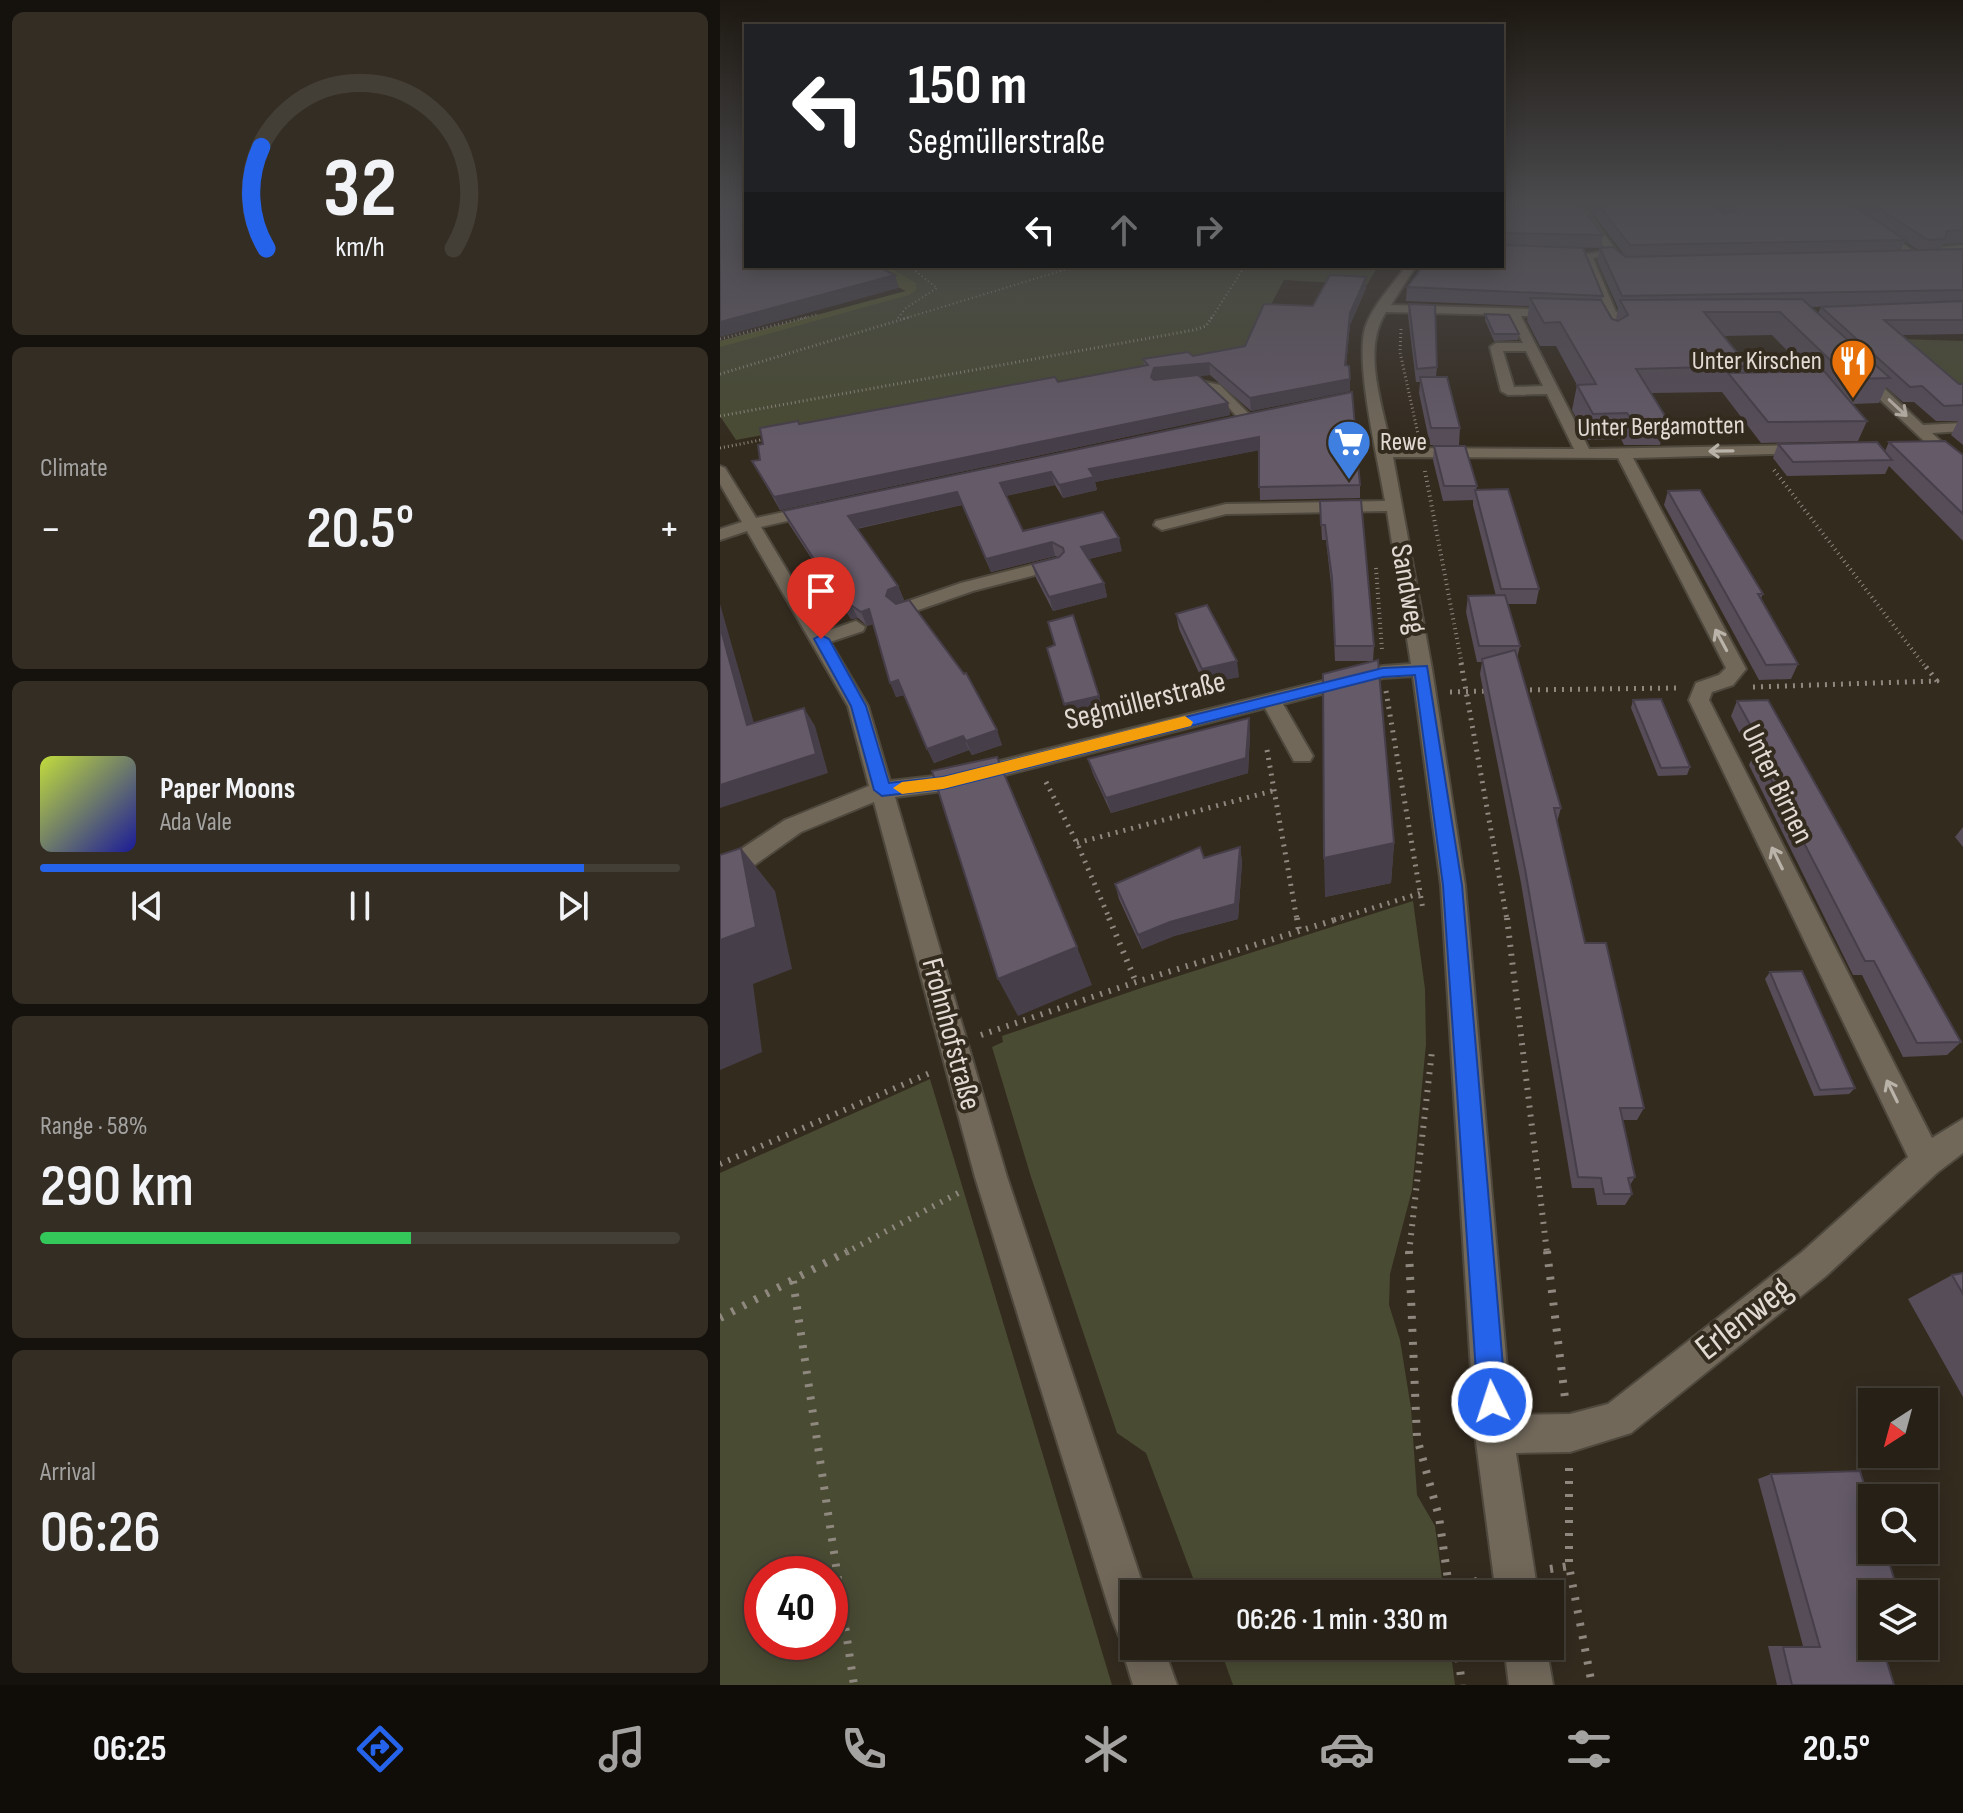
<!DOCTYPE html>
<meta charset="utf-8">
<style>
:root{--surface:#272017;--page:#332d24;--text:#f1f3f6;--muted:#a4a3a1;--line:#433e36;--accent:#2563eb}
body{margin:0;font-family:"Sofia Sans Condensed",sans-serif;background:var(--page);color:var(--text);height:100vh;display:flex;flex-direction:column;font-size:30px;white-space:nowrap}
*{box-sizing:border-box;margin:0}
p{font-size:26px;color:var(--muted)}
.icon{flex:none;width:44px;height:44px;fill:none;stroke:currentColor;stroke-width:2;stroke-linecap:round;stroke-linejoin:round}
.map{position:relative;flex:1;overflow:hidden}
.drawer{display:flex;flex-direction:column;gap:12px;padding:12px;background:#15120d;width:720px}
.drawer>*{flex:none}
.hud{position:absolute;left:24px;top:24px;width:760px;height:244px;border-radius:0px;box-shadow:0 4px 20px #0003,0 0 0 2px var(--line);background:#202124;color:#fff;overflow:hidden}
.needle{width:52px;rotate:216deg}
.controls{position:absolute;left:1138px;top:1388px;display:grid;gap:16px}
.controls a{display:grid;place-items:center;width:80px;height:80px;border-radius:0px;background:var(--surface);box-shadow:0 4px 20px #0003,0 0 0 2px var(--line);font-size:40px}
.speed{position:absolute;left:24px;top:1556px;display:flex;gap:16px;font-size:40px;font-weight:700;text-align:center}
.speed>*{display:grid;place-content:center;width:104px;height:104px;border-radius:50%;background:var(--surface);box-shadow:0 4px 20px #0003,0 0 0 2px var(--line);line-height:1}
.speed .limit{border:12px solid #d22;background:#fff;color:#111}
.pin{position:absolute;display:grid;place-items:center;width:68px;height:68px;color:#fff;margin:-82px -34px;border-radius:50% 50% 50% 0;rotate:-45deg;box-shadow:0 0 8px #0007}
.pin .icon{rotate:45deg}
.me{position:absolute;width:88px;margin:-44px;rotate:356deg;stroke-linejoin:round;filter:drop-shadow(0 0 6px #0008)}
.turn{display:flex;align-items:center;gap:28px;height:168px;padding:0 32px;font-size:36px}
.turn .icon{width:104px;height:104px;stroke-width:2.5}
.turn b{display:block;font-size:56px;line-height:68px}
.lanes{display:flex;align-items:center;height:76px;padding:0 32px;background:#0003;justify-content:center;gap:40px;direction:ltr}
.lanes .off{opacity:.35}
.big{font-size:60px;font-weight:600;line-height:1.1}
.drawer .card{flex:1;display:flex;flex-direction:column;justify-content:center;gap:12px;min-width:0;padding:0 28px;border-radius:12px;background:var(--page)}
.drawer .dial{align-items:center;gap:0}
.dial svg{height:208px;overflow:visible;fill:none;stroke:var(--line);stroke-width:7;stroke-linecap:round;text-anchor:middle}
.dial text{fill:var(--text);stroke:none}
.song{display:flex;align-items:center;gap:24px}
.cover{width:96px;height:96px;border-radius:12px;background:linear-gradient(135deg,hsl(70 70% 55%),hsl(240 70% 35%))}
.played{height:8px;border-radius:4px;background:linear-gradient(90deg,var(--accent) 85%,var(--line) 85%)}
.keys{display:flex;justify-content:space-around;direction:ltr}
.heat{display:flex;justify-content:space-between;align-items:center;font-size:44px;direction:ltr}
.charge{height:12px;border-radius:6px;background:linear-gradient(90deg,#34c759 58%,var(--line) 0)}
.trip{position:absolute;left:400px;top:1580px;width:444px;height:80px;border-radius:0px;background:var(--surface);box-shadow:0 4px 20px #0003,0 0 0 2px var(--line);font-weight:600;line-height:80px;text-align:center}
.dock{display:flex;height:128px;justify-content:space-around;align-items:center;background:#100d09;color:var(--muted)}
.dock .icon{width:56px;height:56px}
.dock .selected{color:var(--accent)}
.dock b{font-size:36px;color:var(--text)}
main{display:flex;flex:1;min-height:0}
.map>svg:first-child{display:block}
.green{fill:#494b33;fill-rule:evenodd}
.forest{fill:#575a30}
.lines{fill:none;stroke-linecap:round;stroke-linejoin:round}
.minor-casing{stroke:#4e483d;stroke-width:4}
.path-far5{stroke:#8f887f;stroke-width:2;stroke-dasharray:1 3;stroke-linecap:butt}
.path-far4{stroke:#8f887f;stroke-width:3;stroke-dasharray:1 3;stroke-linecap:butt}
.path-far3{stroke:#8f887f;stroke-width:4;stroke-dasharray:1 4;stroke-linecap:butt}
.path-far2{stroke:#8f887f;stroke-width:5;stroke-dasharray:2 6;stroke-linecap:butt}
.path-far1{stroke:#8f887f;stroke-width:6;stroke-dasharray:2 7;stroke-linecap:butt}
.path{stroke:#8f887f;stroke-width:8;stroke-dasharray:3 10;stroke-linecap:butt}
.minor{fill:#71685a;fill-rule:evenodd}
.wall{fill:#564d59;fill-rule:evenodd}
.shaded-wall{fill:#463f49}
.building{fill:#645a68;stroke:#463f49;stroke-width:2}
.oneway{stroke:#bab3a9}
.route{fill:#2563eb;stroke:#184099;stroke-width:2}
.slow{fill:#f59e0b}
.labels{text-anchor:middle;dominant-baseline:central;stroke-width:8;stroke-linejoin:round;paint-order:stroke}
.far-poi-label{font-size:26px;fill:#e1dbd4;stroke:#342b1f;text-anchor:end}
.far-street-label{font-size:26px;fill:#e1dbd4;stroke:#342b1f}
.street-label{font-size:30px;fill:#e1dbd4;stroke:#342b1f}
.near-street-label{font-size:36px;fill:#e1dbd4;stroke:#342b1f}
</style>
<main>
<section class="drawer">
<div class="card dial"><svg viewBox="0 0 100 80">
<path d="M14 69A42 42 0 1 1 86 69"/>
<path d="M14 69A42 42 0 0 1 12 30" stroke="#2563eb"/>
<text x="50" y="56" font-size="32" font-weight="700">32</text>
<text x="50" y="72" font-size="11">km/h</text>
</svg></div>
<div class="card"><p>Climate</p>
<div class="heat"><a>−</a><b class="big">20.5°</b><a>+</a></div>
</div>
<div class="card">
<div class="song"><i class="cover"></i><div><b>Paper Moons</b><p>Ada Vale</p></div></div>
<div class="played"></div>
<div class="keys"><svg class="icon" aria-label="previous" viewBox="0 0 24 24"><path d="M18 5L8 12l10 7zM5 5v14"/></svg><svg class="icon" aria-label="pause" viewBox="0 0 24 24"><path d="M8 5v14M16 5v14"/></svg><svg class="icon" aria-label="next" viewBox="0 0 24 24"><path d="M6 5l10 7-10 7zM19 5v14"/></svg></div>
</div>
<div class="card"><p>Range · 58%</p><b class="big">290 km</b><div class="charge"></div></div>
<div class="card"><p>Arrival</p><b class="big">06:26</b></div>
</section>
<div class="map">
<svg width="1243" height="1685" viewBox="0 0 1243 1685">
<rect width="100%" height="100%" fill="#342b1f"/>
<path class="green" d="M136,266H658L647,285L564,280L529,346L16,440L0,416V341L186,291Z
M1179,339L1243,341V385H1233Z
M693,901L705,989L706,1044L692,1190L670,1274L669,1305L680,1340L691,1408L697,1495L715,1526L724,1594H479L426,1453L397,1433L311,1177L272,1047L283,1042L282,1036L421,988Z
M210,1079L392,1685H0V1173ZM42,1574H110V1642H42Z
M499,1646H730L735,1685H513Z"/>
<path class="forest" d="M136,266H167L196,283V290L189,295L0,347V341L186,291Z"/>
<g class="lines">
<g class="minor-casing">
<path id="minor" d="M851,202H860L899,254L873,258L896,312L926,313L932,316C919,324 823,316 801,316L869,449L1088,445L1095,449L1088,453L913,458L1026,669L1013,685L992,692L989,700L1212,1138L1243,1119V1153L1218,1172L1106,1276L911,1433L850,1452L796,1453L818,1594H776L755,1434L721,885L693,676L663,678L563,704L593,756L590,761H574L545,708L223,791L175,797L287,1177L426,1594H414V1646H443L457,1685H413L401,1646L404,1638L399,1636L393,1621L255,1177L154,802L81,832L9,883L0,886V863L65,820L149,786L128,706L27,531L0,540V529L22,522L0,484V466L5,468L36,518L96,505L104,510L102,513L41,527L104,632L136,621L145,627L143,631L110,642L148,706L170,781L223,775L663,666L691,664L667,511L506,514L442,530L434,525L436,521L506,504L665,501C658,459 635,365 645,328C652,306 672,286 686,266H696L671,305L885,311L869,266L861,255L887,251ZM666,312L789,315L803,343H776L770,347L781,391L788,395L827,394L854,449L671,448C663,406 641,350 666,312ZM783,351H806L823,386L794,387ZM673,457L898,458L1006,668L999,675L976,683L969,700L1188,1157L1082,1252L888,1404L850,1414L791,1415L745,885L712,669Z
M1111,202H1121L1204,258L1195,260Z
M1243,245V251H1237L1243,255V261L1223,260V256L1229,255L1222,251V247Z
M1135,370H1145L1203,425L1243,423V431L1212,433L1243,462V475L1238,473L1135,376Z
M467,378L500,385L534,419L522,422C511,411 499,393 484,387C471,383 457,391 446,384Z
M336,559L345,564L342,568L253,591L184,615L175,609L177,605L241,583Z
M784,1646H826L833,1685H789Z"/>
</g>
<path class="path-far5" d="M178,318L186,308L217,288L189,266
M80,319L98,314
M183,319L357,266
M491,319L525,266"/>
<path class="path-far4" d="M681,329L680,352L698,434
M0,339L88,317
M0,374L190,317
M0,416L474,330L486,326L492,317
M0,448L46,439"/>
<path class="path-far3" d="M1054,470L1204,665
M705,471L742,665
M656,568L662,650"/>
<path class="path-far2" d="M741,663L787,920
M1033,687L1217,681L1203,663
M802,690L956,688
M666,691L703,910
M730,692L768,691
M547,750L577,920
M326,782L357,843L390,920
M357,843L556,790
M614,920L701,893"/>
<path class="path-far1" d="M389,918L416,982
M577,918L579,931
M787,918L827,1253
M261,1035L416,982L621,918
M0,1164L212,1072
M125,1253L244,1190
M689,1253L712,1051"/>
<path class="path" d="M689,1251L697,1438L719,1517L730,1594
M827,1251L845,1398
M73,1281L134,1685
M0,1318L128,1251
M849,1468V1566L872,1685
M830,1569L849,1566
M729,1585L757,1581
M737,1646L742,1685"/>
<use href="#minor" class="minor"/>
</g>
<path class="wall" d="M782,202L883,235L881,248L906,257L864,202H992L1004,214L1006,213L994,202H1243V243L1223,244L1221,249H1243V334L1181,335L1239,384H1243V445L1231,435L1238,421H1216L1194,402H1183L1166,387L1159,403L1132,404L1147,421L1138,441L1041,443L1002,392L931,393L947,419L940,445H904L901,439L868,440L852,410L857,385L836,346H820L807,321L809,306L686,301L687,287ZM1185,241L1198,250H1181ZM848,247L880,248L877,261L898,308L896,320L892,319L882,302L883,296ZM1138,306L1101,307L1098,314L1090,307ZM1052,335L1087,371L1026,373L1028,366L1003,336Z
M646,277V288L630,325L626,366L630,379V391L531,411L490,375L478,376L508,403L510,415L60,510L32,461L40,460L43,444L79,424L338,382L424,366L423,359L473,356L525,346L593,306Z
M689,304L717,367L716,377L740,428L739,445H710L699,393L700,382H696L688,316Z
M765,314L799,334L798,340L774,341L765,320Z
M632,392L640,485V498L540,500L539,450L375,482L377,490L343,498L335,485L286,496L303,531L402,551L369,559L384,583L387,597L333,611L316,578L312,564L338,557L335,556L271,572L242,505L137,529L178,586L184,600L176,603L282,745L252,755L249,750L214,763L184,695L176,697L153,624L147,626L138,618L131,619L69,524L63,511Z
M1169,442L1243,455V541L1169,466L1165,474L1067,476L1053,458L1058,444L1165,451Z
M714,446L757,486L756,490L819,589L816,604H788L800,646L797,658L841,808L837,822L865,943L924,1108L917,1120H903L915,1177L910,1185L912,1194L905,1205H877L874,1188H852L801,883L760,674L762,662H757L746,612L748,596H776L753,505V500L723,501L713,460Z
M948,491L1043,594L1041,598L1078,664L1071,679L1039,680L944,505Z
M600,501L654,646L653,661L674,843L671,883L605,897L653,661H615L612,593L606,540H602Z
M456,614L519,677L484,684L459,629Z
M913,700L970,767L967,775L938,776L911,708Z
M1017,701L1241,1042L1227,1055L1183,1057L1142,975H1133L1029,765L1032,758L1011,716Z
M530,733L528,773L391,813L373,774L368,759Z
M1243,827V847L1235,837Z
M520,847L522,862L518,919L454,936L422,949L399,899L395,884Z
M1050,972L1135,1088L1129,1094L1094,1096L1045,979Z
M1243,1273V1397L1188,1299L1232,1275Z
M1051,1474L1152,1646L1174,1685H1057L1048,1646H1083L1038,1479Z"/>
<path class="shaded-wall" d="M175,275L179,288L0,337V322Z
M646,277V288L630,325L625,377L630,313Z
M489,363L490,375L435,380L431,377L434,368Z
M630,379V391L531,411L530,398Z
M508,403L510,415L60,510L54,497Z
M539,437L540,450L375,482L377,490L343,498L339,485L369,469Z
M331,472L335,485L284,496L280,483Z
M237,492L242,505L134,529L128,516Z
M399,538L402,551L364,560L361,547Z
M332,542L335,556L271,572L266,559Z
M384,583L387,597L333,611L329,597Z
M178,586L184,600L174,604L166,596L168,590Z
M0,604L40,744L27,725L0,626Z
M131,605L138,618L131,619L124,606Z
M149,609L155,623L147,626L141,612Z
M517,661L519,677L484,684L482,669Z
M178,680L185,695L176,697L170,683Z
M379,696L383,709L348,718L344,704Z
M84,708L95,726L108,773L0,808V785Z
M529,718L530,733L528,773L391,813L386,798Z
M277,730L282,745L252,755L246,741Z
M243,736L249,750L214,763L207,749Z
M674,843L671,883L605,897L604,858Z
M520,847L522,862L518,919L454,936L422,949L418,935Z
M21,848L55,891L72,969L33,984L42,1052L0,1070V940Z
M357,947L372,985L298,1016L278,979Z"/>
<path class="building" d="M0,202H26V266H156L175,275L0,322Z
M782,202H858L883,235L784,233L782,238Z
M876,202H992L1004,214L1017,211L1016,208L1010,202H1129L1185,240L910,245Z
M1149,202H1243V230L1227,231L1225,239L1208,240Z
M782,244L783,245L863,248L883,296L687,287L703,266H782Z
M893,247L906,257L1243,249V290L902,296L880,248Z
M610,275L646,277L630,313L625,365L629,366L630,379L530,398L489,363L434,368L431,377L434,380L478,375L508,403L54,497L32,461L40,460L38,445L43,444L40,428L78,421L79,424L335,377L338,382L428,365L423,359L468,352L473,356L525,346L544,304L593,306Z
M810,298L881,300L892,319L898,321L908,315L900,300L1082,299L1170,378L1130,379L1060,312H984L1028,366L916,369L947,419H911L907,413L873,414L857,385L876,384L840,322L824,323Z
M1243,301V320H1164L1239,384H1243V405L1224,406L1202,386L1190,387L1101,307Z
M689,304L715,305L717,367L697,369Z
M765,314L789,315L799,334H774Z
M1104,371L1147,421L1048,422L1008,373Z
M700,377H727L740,428H711Z
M632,392L640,485L539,487V437L369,469L374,477L339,485L331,472L280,483L303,531L383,512L399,538L361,547L384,583L329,597L312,564L339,557L344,552L343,548L332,542L266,559L237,492L128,516L178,586L168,590L166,596L176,604L189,600L244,674L246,673L277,730L246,741L243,736L207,749L178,680L170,683L149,609L141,612L131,605L124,606L63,511Z
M1225,441L1243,455V514L1169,442Z
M1157,442L1172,460L1073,462L1058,444Z
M714,446H745L757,486H724Z
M788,489L819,589H781L755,490Z
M980,490L1043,594H1038L1078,664L1046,665L948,491Z
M641,500L654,646H615L612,578L605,525H601L600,501Z
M785,595L800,646H759L748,596Z
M487,605L517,661L482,669L456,614Z
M353,615L379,696L344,704L327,648L335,645L328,622Z
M0,626L27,725L84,708L96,754L0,785Z
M795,650L841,808H834L865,943H886L924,1108H900L915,1177L908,1178L912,1194H884L881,1178L858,1177L805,869L762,659Z
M658,660L674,843L604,858L603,674Z
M941,699L970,767L941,768L913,700Z
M1048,700L1241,1042L1197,1043L1154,961H1145L1036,750H1044L1017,701Z
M529,718L526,758L386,798L368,759Z
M277,757L357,947L278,979L212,771Z
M480,847L484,858L520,847L515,904L450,922L418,935L395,884Z
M21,848L36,927L0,940V855Z
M1082,971L1135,1088L1100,1090L1050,972Z
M1243,1273V1294L1232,1275Z
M1140,1471L1152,1509V1550H1165L1179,1594H1152V1646H1162L1174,1685H1072L1063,1647H1100L1051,1474Z"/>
<defs><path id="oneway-shaft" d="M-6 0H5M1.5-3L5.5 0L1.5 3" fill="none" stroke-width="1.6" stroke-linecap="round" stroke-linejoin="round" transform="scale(2)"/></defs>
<g class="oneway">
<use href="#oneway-shaft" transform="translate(1178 408) rotate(43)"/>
<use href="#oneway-shaft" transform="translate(1001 451) rotate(179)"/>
<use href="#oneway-shaft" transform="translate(1001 640) rotate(-118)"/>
<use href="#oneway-shaft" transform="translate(1057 858) rotate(-116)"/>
<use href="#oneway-shaft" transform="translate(1172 1091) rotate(-116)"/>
</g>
<linearGradient id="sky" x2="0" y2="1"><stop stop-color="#1d1811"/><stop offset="0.46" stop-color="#4a4a4d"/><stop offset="1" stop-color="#4a4a4d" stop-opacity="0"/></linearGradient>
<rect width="1243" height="438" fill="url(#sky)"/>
<path class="route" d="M101,635L109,639L146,706L169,783L223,777L663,668L707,666L742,885L786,1402L782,1412L772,1416L762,1412L758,1402L723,885L695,675L663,677L223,789L162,796L154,790L131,706L94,639Z"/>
<path class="slow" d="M465,716L473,722L471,726L223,789L182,794L173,788L182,782L223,777Z"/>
<defs>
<g id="restaurant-pin" transform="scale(2.3)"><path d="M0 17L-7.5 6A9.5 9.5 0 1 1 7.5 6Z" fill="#e8710a" stroke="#342b1f"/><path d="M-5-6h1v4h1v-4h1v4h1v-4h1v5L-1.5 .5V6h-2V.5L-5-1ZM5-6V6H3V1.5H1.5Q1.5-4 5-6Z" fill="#fff"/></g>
<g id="supermarket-pin" transform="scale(2.3)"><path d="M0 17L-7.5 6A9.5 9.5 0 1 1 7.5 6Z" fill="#3f7fe0" stroke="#342b1f"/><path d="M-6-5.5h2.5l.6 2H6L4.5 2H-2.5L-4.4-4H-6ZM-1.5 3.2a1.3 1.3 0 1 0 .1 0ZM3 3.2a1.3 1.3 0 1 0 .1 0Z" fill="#fff"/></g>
</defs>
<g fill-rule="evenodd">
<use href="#restaurant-pin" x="1133" y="361"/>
<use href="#supermarket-pin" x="629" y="442"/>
</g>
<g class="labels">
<g class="far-poi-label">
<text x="1102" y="361">Unter Kirschen</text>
<text x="660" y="442" text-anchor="start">Rewe</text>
</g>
<g class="far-street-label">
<text transform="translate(941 427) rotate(-1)">Unter Bergamotten</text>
</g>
<g class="street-label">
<text transform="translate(688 589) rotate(80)">Sandweg</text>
<text transform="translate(425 701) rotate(-14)">Segmüllerstraße</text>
<text transform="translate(1057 784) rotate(64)">Unter Birnen</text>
<text transform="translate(231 1034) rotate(75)">Frohnhofstraße</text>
</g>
<g class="near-street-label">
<text transform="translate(1024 1319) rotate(-38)">Erlenweg</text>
</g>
</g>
</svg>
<div class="controls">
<a><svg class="needle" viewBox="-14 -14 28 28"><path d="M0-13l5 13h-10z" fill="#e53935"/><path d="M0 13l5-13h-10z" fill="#a4a3a1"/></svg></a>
<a><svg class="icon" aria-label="search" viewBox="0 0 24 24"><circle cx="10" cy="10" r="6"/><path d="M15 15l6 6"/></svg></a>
<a><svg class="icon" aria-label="layers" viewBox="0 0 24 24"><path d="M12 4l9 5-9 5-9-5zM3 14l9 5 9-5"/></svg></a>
</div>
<div class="speed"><div class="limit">40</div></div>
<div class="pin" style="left:101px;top:639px;background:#d93025"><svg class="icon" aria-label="arrive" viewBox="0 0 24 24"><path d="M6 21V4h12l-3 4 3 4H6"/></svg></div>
<svg class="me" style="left:772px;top:1402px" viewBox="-20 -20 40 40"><circle r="17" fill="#2563eb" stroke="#fff" stroke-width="3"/><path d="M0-11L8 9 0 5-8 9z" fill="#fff"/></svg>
<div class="trip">06:26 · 1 min · 330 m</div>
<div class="hud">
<div class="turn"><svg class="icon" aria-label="left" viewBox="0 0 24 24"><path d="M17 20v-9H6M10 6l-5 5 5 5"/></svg><div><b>150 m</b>Segmüllerstraße</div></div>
<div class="lanes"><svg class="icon" aria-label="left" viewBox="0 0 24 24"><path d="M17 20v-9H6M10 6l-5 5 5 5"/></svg><svg class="icon off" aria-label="ahead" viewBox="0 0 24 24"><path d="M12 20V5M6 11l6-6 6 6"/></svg><svg class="icon off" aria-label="right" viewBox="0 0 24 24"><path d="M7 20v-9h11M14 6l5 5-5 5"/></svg></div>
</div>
</div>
</main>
<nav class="dock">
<b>06:25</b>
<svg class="icon selected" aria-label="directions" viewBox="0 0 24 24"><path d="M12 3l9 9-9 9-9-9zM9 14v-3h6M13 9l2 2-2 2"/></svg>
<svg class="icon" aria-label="music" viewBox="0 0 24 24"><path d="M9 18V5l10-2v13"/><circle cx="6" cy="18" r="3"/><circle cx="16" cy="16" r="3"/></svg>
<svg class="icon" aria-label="phone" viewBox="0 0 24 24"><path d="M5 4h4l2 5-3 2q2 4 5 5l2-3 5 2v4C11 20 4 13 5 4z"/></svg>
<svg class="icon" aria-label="climate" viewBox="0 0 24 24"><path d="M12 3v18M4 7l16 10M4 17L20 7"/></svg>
<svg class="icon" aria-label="car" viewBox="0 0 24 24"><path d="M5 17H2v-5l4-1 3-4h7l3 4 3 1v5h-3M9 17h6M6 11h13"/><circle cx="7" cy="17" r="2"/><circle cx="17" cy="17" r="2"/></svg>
<svg class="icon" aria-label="filters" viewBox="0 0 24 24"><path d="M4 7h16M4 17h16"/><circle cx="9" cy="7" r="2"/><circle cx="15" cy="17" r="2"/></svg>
<b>20.5°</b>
</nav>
